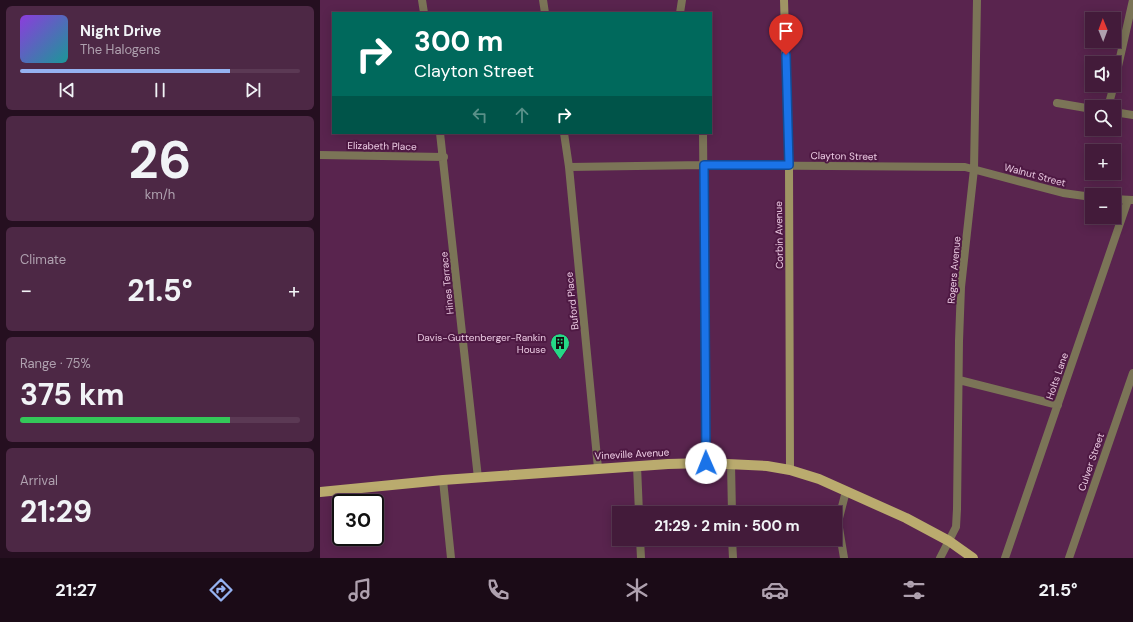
<!DOCTYPE html>
<meta charset="utf-8">
<style>
:root{--surface:#431b3a;--page:#4d2845;--text:#f1f3f6;--muted:#afa1af;--line:#5b3954;--accent:#95b2f1}
body{margin:0;font-family:"DM Sans",sans-serif;background:var(--page);color:var(--text);height:100vh;display:flex;flex-direction:column;font-size:15px;white-space:nowrap}
*{box-sizing:border-box;margin:0}
p{font-size:13px;color:var(--muted)}
.icon{flex:none;width:22px;height:22px;fill:none;stroke:currentColor;stroke-width:2;stroke-linecap:round;stroke-linejoin:round}
.map{position:relative;flex:1;overflow:hidden}
.drawer{display:flex;flex-direction:column;gap:6px;padding:6px;background:#250f20;width:320px}
.drawer>*{flex:none}
.guide{position:absolute;left:12px;top:12px;width:380px;height:122px;border-radius:0px;box-shadow:0 2px 10px #0003,0 0 0 1px var(--line);background:#00695c;color:#fff;overflow:hidden}
.needle{width:26px;rotate:359deg}
.tools{position:absolute;left:765px;top:12px;display:grid;gap:8px}
.tools a{display:grid;place-items:center;width:36px;height:36px;border-radius:0px;background:var(--surface);box-shadow:0 2px 10px #0003,0 0 0 1px var(--line);font-size:20px}
.speed{position:absolute;left:12px;top:494px;display:flex;gap:8px;font-size:20px;font-weight:700;text-align:center}
.speed>*{display:grid;place-content:center;width:52px;height:52px;border-radius:50%;background:var(--surface);box-shadow:0 2px 10px #0003,0 0 0 1px var(--line);line-height:1}
.speed .limit{border:2px solid #111;border-radius:6px;background:#fff;color:#111}
.pin{position:absolute;display:grid;place-items:center;width:34px;height:34px;color:#fff;margin:-41px -17px;border-radius:50% 50% 50% 0;rotate:-45deg;box-shadow:0 0 4px #0007}
.pin .icon{rotate:45deg}
.me{position:absolute;width:44px;margin:-22px;rotate:359deg;stroke-linejoin:round;filter:drop-shadow(0 0 3px #0008)}
.turn{display:flex;align-items:center;gap:14px;height:84px;padding:0 16px;font-size:18px}
.turn .icon{width:52px;height:52px;stroke-width:2.5}
.turn b{display:block;font-size:28px;line-height:34px}
.lanes{display:flex;align-items:center;height:38px;padding:0 16px;background:#0003;justify-content:center;gap:20px;direction:ltr}
.lanes .off{opacity:.35}
.big{font-size:30px;font-weight:700;line-height:1.1}
.drawer .tile{flex:1;display:flex;flex-direction:column;justify-content:center;gap:6px;min-width:0;padding:0 14px;border-radius:6px;background:var(--page)}
.drawer .dial{align-items:center;gap:0}
.dial b{font-size:52px;line-height:1}
.song{display:flex;align-items:center;gap:12px}
.cover{width:48px;height:48px;border-radius:6px;background:linear-gradient(135deg,hsl(270 70% 55%),hsl(180 70% 35%))}
.played{height:4px;border-radius:2px;background:linear-gradient(90deg,var(--accent) 75%,var(--line) 75%)}
.keys{display:flex;justify-content:space-around;direction:ltr}
.heat{display:flex;justify-content:space-between;align-items:center;font-size:22px;direction:ltr}
.charge{height:6px;border-radius:3px;background:linear-gradient(90deg,#34c759 75%,var(--line) 0)}
.trip{position:absolute;left:292px;top:506px;width:230px;height:40px;border-radius:0px;background:var(--surface);box-shadow:0 2px 10px #0003,0 0 0 1px var(--line);font-weight:700;line-height:40px;text-align:center}
.tabs{display:flex;height:64px;justify-content:space-around;align-items:center;background:#1b0b17;color:var(--muted)}
.tabs .icon{width:28px;height:28px}
.tabs .active{color:var(--accent)}
.tabs b{font-size:18px;color:var(--text)}
main{display:flex;flex:1;min-height:0}
.map>svg:first-child{display:block}
.lines{fill:none;stroke-linecap:round;stroke-linejoin:round}
.street{stroke:#7b7457;stroke-width:8}
.secondary{stroke:#9f9464;stroke-width:8}
.primary{stroke:#baab6e;stroke-width:10}
.route-casing{stroke:#114b97;stroke-width:10}
.route{stroke:#1a73e8;stroke-width:7}
.labels{text-anchor:middle;dominant-baseline:central;stroke-width:4;stroke-linejoin:round;paint-order:stroke}
.street-label{font-size:10px;fill:#eccbe3;stroke:#4e1943}
.poi-label{font-size:10px;fill:#eccbe3;stroke:#4e1943;text-anchor:end}
</style>
<main>
<section class="drawer">
<div class="tile">
<div class="song"><i class="cover"></i><div><b>Night Drive</b><p>The Halogens</p></div></div>
<div class="played"></div>
<div class="keys"><svg class="icon" aria-label="previous" viewBox="0 0 24 24"><path d="M18 5L8 12l10 7zM5 5v14"/></svg><svg class="icon" aria-label="pause" viewBox="0 0 24 24"><path d="M8 5v14M16 5v14"/></svg><svg class="icon" aria-label="next" viewBox="0 0 24 24"><path d="M6 5l10 7-10 7zM19 5v14"/></svg></div>
</div>
<div class="tile dial"><b>26</b><p>km/h</p></div>
<div class="tile"><p>Climate</p>
<div class="heat"><a>−</a><b class="big">21.5°</b><a>+</a></div>
</div>
<div class="tile"><p>Range · 75%</p><b class="big">375 km</b><div class="charge"></div></div>
<div class="tile"><p>Arrival</p><b class="big">21:29</b></div>
</section>
<div class="map">
<svg width="813" height="558" viewBox="0 0 813 558">
<rect width="100%" height="100%" fill="#59244e"/>
<g class="lines">
<path class="street" d="M102,0L104,13
M223,0L225,13
M360,13L362,0
M794,84L813,0
M737,103L772,109
M788,107L794,85
M794,112L813,115
M120,133L158,478
M244,133L249,167L278,468
M383,133L386,463
M0,155L124,157
M249,167L384,165L645,167L743,193L772,197
M794,199L812,200
M639,380L738,405
M411,464L412,513
M317,466L319,513
M123,480L131,558
M320,539L321,558
M412,539L413,558
M524,558L518,522L526,491
M620,558L636,527L637,509L639,341L641,287L654,169L657,0
M685,558L808,200
M749,558L813,373"/>
<path class="secondary" d="M464,0L469,165L470,470"/>
<path class="primary" d="M0,492L123,480L348,464L386,463L447,466L470,470L499,479L586,518L629,541L653,558"/>
</g>
<g class="lines">
<g class="route-casing">
<path id="route" d="M386,463L384,165H469L466,55"/>
</g>
<use href="#route" class="route"/>
</g>
<defs>
<g id="building-pin" transform="scale(1)"><path d="M0 17L-7.5 6A9.5 9.5 0 1 1 7.5 6Z" fill="#25d886" stroke="#4e1943"/><path d="M-4-6H4V6H1V3H-1V6H-4ZM-2.5-4.3h1.7v1.8h-1.7ZM.8-4.3h1.7v1.8H.8ZM-2.5-1h1.7V.8h-1.7ZM.8-1h1.7V.8H.8Z" fill="#111"/></g>
</defs>
<g fill-rule="evenodd">
<use href="#building-pin" x="240" y="343"/>
</g>
<g class="labels">
<g class="street-label">
<text transform="translate(62 146) rotate(1)">Elizabeth Place</text>
<text transform="translate(524 156) rotate(1)">Clayton Street</text>
<text transform="translate(715 175) rotate(15)">Walnut Street</text>
<text transform="translate(459 235) rotate(-91)">Corbin Avenue</text>
<text transform="translate(634 270) rotate(-85)">Rogers Avenue</text>
<text transform="translate(127 283) rotate(-96)">Hines Terrace</text>
<text transform="translate(252 301) rotate(-96)">Buford Place</text>
<text transform="translate(737 376) rotate(-71)">Holts Lane</text>
<text transform="translate(312 454) rotate(-3)">Vineville Avenue</text>
<text transform="translate(771 462) rotate(-71)">Culver Street</text>
</g>
<g class="poi-label">
<text x="226" y="337">Davis-Guttenberger-Rankin<tspan x="226" dy="12">House</tspan></text>
</g>
</g>
</svg>
<div class="tools">
<a><svg class="needle" viewBox="-14 -14 28 28"><path d="M0-13l5 13h-10z" fill="#e53935"/><path d="M0 13l5-13h-10z" fill="#afa1af"/></svg></a>
<a><svg class="icon" aria-label="sound" viewBox="0 0 24 24"><path d="M4 9h4l5-4v14l-5-4H4zM17 9q2 3 0 6"/></svg></a>
<a><svg class="icon" aria-label="search" viewBox="0 0 24 24"><circle cx="10" cy="10" r="6"/><path d="M15 15l6 6"/></svg></a>
<a>+</a>
<a>−</a>
</div>
<div class="speed"><div class="limit">30</div></div>
<div class="pin" style="left:466px;top:55px;background:#d93025"><svg class="icon" aria-label="arrive" viewBox="0 0 24 24"><path d="M6 21V4h12l-3 4 3 4H6"/></svg></div>
<svg class="me" style="left:386px;top:463px" viewBox="-20 -20 40 40"><circle r="19" fill="#fff"/><path d="M0-13L10 11 0 6-10 11z" fill="#1a73e8"/></svg>
<div class="trip">21:29 · 2 min · 500 m</div>
<div class="guide">
<div class="turn"><svg class="icon" aria-label="right" viewBox="0 0 24 24"><path d="M7 20v-9h11M14 6l5 5-5 5"/></svg><div><b>300 m</b>Clayton Street</div></div>
<div class="lanes"><svg class="icon off" aria-label="left" viewBox="0 0 24 24"><path d="M17 20v-9H6M10 6l-5 5 5 5"/></svg><svg class="icon off" aria-label="ahead" viewBox="0 0 24 24"><path d="M12 20V5M6 11l6-6 6 6"/></svg><svg class="icon" aria-label="right" viewBox="0 0 24 24"><path d="M7 20v-9h11M14 6l5 5-5 5"/></svg></div>
</div>
</div>
</main>
<nav class="tabs">
<b>21:27</b>
<svg class="icon active" aria-label="directions" viewBox="0 0 24 24"><path d="M12 3l9 9-9 9-9-9zM9 14v-3h6M13 9l2 2-2 2"/></svg>
<svg class="icon" aria-label="music" viewBox="0 0 24 24"><path d="M9 18V5l10-2v13"/><circle cx="6" cy="18" r="3"/><circle cx="16" cy="16" r="3"/></svg>
<svg class="icon" aria-label="phone" viewBox="0 0 24 24"><path d="M5 4h4l2 5-3 2q2 4 5 5l2-3 5 2v4C11 20 4 13 5 4z"/></svg>
<svg class="icon" aria-label="climate" viewBox="0 0 24 24"><path d="M12 3v18M4 7l16 10M4 17L20 7"/></svg>
<svg class="icon" aria-label="car" viewBox="0 0 24 24"><path d="M5 17H2v-5l4-1 3-4h7l3 4 3 1v5h-3M9 17h6M6 11h13"/><circle cx="7" cy="17" r="2"/><circle cx="17" cy="17" r="2"/></svg>
<svg class="icon" aria-label="filters" viewBox="0 0 24 24"><path d="M4 7h16M4 17h16"/><circle cx="9" cy="7" r="2"/><circle cx="15" cy="17" r="2"/></svg>
<b>21.5°</b>
</nav>
